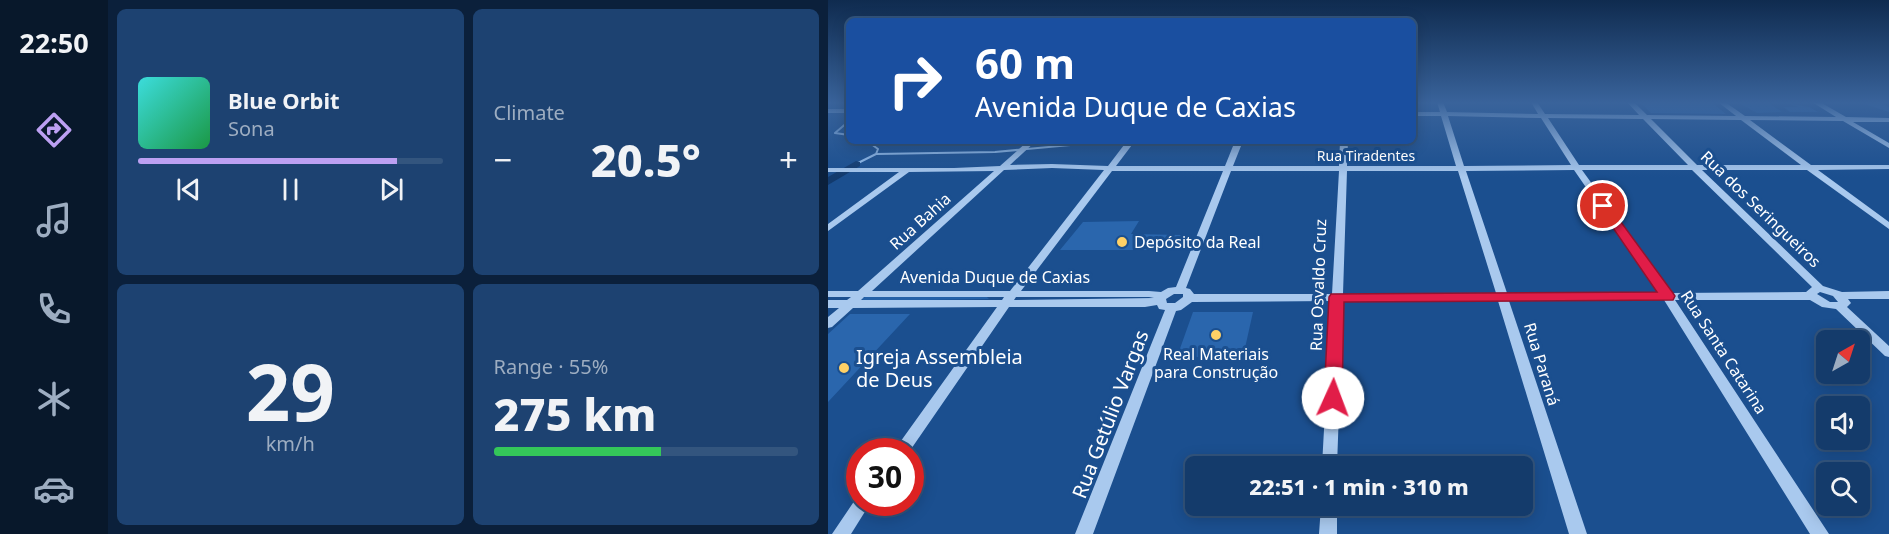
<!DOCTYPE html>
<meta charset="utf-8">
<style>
:root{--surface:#143b6b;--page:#1d4271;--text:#f1f3f6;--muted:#9dadc1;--line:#33557e;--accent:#bca0f2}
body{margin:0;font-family:"Noto Sans",sans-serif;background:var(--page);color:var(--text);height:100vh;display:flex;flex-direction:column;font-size:22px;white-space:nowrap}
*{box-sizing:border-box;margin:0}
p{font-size:20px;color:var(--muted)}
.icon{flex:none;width:33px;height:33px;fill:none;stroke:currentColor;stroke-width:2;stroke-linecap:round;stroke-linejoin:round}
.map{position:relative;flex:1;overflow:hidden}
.sheet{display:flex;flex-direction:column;gap:9px;padding:9px;background:#0b203b;width:720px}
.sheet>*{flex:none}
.guide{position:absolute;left:18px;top:18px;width:570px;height:126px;border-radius:9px;box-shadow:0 3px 15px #0003,0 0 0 2px var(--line);background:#1a4fa0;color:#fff;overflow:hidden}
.needle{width:39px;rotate:39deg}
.fabs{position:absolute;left:988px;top:330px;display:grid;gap:12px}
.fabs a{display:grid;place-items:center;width:54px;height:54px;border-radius:9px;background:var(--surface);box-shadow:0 3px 15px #0003,0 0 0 2px var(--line);font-size:30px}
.speed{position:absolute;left:18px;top:438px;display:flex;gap:12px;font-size:30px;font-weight:700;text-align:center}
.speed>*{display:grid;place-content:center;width:78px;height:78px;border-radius:50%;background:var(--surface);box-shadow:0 3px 15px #0003,0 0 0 2px var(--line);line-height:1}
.speed .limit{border:9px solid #d22;background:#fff;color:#111}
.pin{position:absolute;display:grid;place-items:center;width:51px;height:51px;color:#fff;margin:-26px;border:3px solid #fff;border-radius:50%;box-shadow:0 2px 6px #0007}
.me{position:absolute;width:66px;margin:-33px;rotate:2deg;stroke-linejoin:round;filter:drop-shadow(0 0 4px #0008)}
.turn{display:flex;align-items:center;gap:21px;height:126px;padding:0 30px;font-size:27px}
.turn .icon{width:78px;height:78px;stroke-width:2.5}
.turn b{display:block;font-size:42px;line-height:51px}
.big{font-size:45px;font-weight:800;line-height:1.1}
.sheet .card{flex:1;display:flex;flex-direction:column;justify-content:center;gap:9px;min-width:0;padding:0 21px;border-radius:9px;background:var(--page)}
.sheet .dial{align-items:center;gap:0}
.dial b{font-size:78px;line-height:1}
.song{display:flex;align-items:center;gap:18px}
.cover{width:72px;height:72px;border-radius:9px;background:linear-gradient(135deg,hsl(180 70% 55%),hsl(140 70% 35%))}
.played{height:6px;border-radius:3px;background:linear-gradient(90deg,var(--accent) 85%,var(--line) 85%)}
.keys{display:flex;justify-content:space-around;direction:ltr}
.heat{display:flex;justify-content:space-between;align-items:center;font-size:33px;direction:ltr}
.charge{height:9px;border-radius:4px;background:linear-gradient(90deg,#34c759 55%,var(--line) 0)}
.sheet .tiles{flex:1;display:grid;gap:9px;grid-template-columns:repeat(2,1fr)}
.trip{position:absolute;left:357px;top:456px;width:348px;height:60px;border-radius:9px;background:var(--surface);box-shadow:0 3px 15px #0003,0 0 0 2px var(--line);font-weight:800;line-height:60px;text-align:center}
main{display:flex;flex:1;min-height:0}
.dock{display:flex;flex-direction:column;width:108px;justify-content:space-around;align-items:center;background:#08182b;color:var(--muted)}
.dock .icon{width:42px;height:42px}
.dock .current{color:var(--accent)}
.dock b{font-size:27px;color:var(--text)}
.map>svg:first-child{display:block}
.green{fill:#2461a8}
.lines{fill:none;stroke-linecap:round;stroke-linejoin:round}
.stream{stroke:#9cc4f0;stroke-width:2}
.canal{fill:#123a6d;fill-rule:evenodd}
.building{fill:#2a66ad}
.minor{fill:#a9c9ee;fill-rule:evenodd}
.route{fill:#e11d48;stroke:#92132f;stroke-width:1.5}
.poi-dot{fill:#ffd166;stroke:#1b4f8f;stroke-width:2}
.labels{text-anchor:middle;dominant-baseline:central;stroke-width:6;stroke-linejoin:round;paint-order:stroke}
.far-street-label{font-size:14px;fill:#fff;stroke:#1b4f8f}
.street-label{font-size:16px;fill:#fff;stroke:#1b4f8f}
.poi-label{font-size:16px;fill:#fff;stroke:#1b4f8f;text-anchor:start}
.near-poi-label{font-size:20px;fill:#fff;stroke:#1b4f8f;text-anchor:start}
.near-street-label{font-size:20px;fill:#fff;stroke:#1b4f8f}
</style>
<main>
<nav class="dock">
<b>22:50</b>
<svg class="icon current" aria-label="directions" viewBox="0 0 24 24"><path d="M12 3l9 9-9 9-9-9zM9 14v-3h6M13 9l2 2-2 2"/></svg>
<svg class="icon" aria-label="music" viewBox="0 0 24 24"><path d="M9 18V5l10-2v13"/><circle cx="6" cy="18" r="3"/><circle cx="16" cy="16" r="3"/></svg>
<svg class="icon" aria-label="phone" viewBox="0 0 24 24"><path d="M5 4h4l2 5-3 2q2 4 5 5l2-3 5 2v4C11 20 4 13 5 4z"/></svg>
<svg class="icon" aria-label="climate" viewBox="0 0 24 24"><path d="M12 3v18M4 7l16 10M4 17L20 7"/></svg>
<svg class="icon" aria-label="car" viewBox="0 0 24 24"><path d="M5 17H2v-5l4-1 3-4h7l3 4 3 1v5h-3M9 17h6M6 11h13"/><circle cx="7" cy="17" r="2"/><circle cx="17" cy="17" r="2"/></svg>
</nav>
<section class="sheet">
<div class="tiles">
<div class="card">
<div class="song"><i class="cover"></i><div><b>Blue Orbit</b><p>Sona</p></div></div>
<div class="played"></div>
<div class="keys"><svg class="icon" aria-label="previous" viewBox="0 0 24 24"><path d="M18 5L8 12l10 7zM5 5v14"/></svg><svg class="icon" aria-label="pause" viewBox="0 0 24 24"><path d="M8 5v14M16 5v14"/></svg><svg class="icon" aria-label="next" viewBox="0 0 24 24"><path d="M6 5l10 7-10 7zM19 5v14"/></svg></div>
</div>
<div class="card"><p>Climate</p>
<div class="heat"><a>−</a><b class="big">20.5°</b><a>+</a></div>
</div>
<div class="card dial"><b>29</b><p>km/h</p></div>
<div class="card"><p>Range · 55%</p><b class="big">275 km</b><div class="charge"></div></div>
</div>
</section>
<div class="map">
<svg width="1061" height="534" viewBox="0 0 1061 534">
<rect width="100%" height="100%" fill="#1b4f8f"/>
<path class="green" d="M909,102H939L954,112L929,113Z
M41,296H158L161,299L35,301L34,298Z"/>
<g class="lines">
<path class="stream" d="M21,121L7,133L21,135
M48,154L167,152L286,141
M28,164L48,154L50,149L39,141"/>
<path class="canal" d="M28,161L32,162V166L0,185V177Z"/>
</g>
<path class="building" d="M812,102H883L898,114L823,113Z
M959,103L981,107L990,112H962L955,107H970Z
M1033,103H1053L1061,107V112Z
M311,221L303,234L353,235L345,250H232L255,222Z
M365,312H425L415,357H349Z
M22,314H82L0,402V334Z"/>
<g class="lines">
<path class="minor" d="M609,102H615L619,112L710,114L703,102H709L717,114L811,115L799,102H806L819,115L908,116L890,102H897L917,116L1008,117L984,102H992L1018,117L1061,118V122H1025L1061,143V148L1015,121L922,120L983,165H1061V169L990,170L1061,222V229L979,170H874L995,286L1014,292L1061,291V299H1020L1023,303L1019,307L1061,346V357L1057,356L1008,309L994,307L982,300H847L1001,534H982L836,300L681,301L759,534H741L670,301H515L509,466H494L503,301L364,302L353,310L348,311L265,534H247L337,310L331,309L329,305L317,307H181L81,452H65L169,307L25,308L4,327L0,328V317L11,308H0V300H19L23,297H0V291H30L166,171L81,172L0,231V224L71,172H0V168H126L172,166L200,141H208L182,165L224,164L280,166L299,141H307L288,166H397L407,141H415L405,166H511L512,141H520L519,166H628L613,116H585V112H612ZM620,116L713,118L743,165L636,166ZM720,118L815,119L860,165H751ZM823,119L913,120L973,165H869ZM224,168L276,170L182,291H44L176,170ZM746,170L831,293H679L638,171ZM754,170H864L984,287L978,292L843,293ZM284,171H395L348,287L340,288L333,292L321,291H193ZM403,171H511L504,294H366L362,289L358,288ZM519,171H630L668,293L515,294ZM992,292L1005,296L1010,302H1002L989,294ZM346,294H355V297L347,303H339L338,299ZM36,297H176L174,300H33ZM188,297H321L326,298L186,300Z
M0,109H21V113H0Z
M32,496V502H43L23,534H4L29,497Z
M493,506H509V534H491Z"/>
</g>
<linearGradient id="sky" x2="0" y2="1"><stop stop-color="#0f2b4f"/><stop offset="0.58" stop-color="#39639b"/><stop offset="1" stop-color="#39639b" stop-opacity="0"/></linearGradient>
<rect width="1061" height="177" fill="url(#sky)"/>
<path class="route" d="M775,202L779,203L845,293L847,296L845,300L516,302L514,398L511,403L505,405L498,403L496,398L501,297L503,294L829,292L770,206Z"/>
<g class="poi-dot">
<circle cx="294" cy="242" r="6"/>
<circle cx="388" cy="335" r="6"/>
<circle cx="16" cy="368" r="6"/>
</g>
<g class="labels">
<g class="far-street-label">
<text x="538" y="155">Rua Tiradentes</text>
</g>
<g class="street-label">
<text transform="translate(933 209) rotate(44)">Rua dos Seringueiros</text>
<text transform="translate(92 221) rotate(-42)">Rua Bahia</text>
<text x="167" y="277">Avenida Duque de Caxias</text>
<text transform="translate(490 285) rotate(-88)">Rua Osvaldo Cruz</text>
<text transform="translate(896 352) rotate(57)">Rua Santa Catarina</text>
<text transform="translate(714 364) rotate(73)">Rua Paraná</text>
</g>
<g class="poi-label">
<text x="306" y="242">Depósito da Real</text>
<text x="388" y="354" text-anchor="middle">Real Materiais<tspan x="388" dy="18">para Construção</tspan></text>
</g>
<g class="near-poi-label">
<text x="28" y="356">Igreja Assembleia<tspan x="28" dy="23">de Deus</tspan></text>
</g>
<g class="near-street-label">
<text transform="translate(282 414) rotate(-69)">Rua Getúlio Vargas</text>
</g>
</g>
</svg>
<div class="fabs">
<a><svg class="needle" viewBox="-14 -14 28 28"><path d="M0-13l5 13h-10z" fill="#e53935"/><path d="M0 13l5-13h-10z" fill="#9dadc1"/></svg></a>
<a><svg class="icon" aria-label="sound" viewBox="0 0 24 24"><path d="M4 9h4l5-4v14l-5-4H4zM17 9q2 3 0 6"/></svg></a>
<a><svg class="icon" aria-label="search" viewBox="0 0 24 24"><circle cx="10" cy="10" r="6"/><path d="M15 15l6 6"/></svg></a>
</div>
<div class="speed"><div class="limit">30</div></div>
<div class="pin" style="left:775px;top:206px;background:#d93025"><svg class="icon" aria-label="arrive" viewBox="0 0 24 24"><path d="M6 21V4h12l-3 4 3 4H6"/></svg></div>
<svg class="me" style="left:505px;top:398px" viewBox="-20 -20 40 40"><circle r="19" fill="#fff"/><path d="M0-13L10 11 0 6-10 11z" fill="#e11d48"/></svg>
<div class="trip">22:51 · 1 min · 310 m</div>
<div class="guide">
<div class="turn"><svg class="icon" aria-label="right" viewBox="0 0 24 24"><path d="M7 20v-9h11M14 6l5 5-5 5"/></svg><div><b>60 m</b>Avenida Duque de Caxias</div></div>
</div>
</div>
</main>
